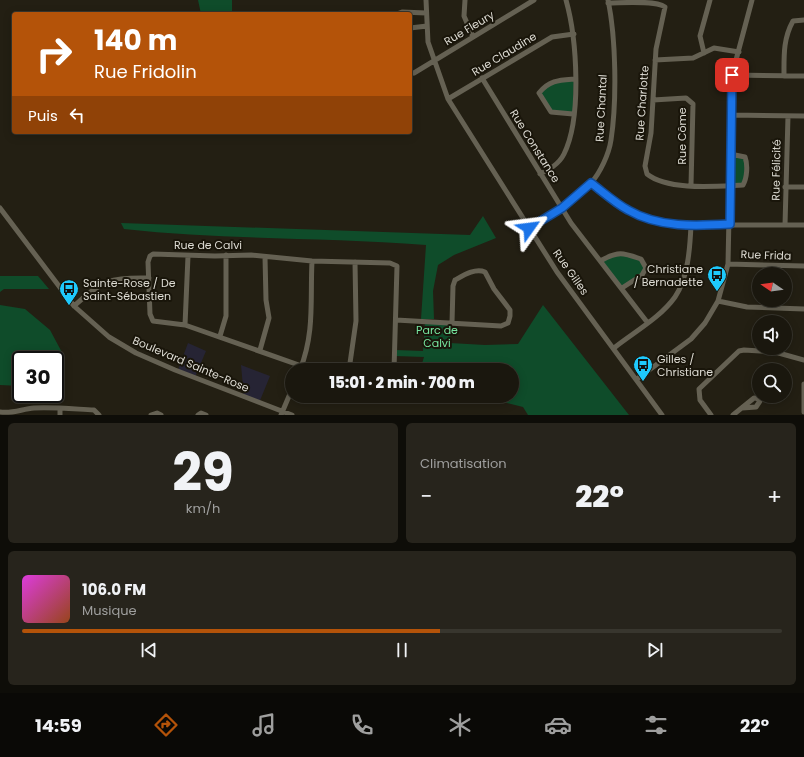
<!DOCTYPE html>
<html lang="fr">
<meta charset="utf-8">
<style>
:root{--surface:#1a170e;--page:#27241c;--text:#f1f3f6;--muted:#9f9f9e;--line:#38362e;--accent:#b45309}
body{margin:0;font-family:Poppins,sans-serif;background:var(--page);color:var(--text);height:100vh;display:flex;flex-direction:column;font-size:15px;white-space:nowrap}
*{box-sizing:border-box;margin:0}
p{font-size:13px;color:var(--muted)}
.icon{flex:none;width:22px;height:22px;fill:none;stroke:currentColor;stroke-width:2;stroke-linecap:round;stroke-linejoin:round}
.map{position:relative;height:415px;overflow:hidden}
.sheet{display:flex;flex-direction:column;gap:8px;padding:8px;background:#0e0d08;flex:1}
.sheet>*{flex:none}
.hud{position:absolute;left:12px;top:12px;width:400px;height:122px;border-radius:4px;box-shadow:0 2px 10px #0003,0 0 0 1px var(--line);background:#b45309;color:#fff;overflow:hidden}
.needle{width:26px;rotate:283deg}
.fabs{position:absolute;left:752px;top:267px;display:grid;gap:8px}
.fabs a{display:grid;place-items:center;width:40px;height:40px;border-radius:50%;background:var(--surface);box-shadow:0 2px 10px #0003,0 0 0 1px var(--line);font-size:20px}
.speed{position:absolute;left:12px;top:351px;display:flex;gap:8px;font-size:20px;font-weight:700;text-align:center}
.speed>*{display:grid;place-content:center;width:52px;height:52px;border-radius:50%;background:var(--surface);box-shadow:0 2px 10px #0003,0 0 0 1px var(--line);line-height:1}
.speed .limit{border:2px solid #111;border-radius:6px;background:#fff;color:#111}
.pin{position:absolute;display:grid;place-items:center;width:34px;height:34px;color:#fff;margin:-17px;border-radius:8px;box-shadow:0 2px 6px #0006}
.me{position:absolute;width:44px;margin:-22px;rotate:59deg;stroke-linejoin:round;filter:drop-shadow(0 0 3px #0008)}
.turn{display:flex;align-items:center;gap:14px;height:84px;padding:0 16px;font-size:18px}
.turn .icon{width:52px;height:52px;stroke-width:2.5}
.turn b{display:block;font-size:28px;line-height:34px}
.then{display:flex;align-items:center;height:38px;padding:0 16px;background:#0003;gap:8px;font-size:15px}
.big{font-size:30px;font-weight:800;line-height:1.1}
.sheet .tile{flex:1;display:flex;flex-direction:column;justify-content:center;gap:6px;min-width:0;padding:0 14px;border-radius:6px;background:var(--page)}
.sheet .dial{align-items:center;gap:0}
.dial b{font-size:52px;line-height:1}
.song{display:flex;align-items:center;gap:12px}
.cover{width:48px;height:48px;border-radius:6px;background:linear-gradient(135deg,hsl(300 70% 55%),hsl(20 70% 35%))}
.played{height:4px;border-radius:2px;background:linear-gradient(90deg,var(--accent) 55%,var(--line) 55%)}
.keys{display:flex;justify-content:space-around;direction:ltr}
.heat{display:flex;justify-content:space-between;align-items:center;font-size:22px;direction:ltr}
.sheet .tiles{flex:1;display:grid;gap:8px;grid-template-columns:1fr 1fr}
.tile:last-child{grid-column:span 2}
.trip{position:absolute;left:285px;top:363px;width:234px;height:40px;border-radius:20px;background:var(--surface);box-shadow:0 2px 10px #0003,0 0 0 1px var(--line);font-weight:800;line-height:40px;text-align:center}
.tabs{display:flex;height:64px;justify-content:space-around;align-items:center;background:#0a0906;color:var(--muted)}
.tabs .icon{width:28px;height:28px}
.tabs .on{color:var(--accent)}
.tabs b{font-size:18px;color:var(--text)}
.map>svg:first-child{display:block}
.commercial{fill:#262434}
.green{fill:#0f4c2a}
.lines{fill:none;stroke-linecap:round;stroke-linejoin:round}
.minor{stroke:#656153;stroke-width:5}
.route-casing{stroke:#114b97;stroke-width:10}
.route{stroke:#1a73e8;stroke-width:7}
.labels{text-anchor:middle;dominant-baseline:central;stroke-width:4;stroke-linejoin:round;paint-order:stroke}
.street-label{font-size:11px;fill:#dddbd3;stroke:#19150a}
.poi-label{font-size:11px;fill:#dddbd3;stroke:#19150a;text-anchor:start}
.park-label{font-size:11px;fill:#77e6a0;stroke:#19150a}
</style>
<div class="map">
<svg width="804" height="415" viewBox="0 0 804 415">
<rect width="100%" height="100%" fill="#231f13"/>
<path class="commercial" d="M188,343L206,351L195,377L178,370Z
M241,365L270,376L259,403L244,398Z"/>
<path class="green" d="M198,0H232V14H201Z
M574,79L573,114L551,112L539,93L555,80Z
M730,154L746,160L743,185L730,186Z
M483,216L496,238L454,255L438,265L433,291L434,319H421L426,245C325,237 224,240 124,229L121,223L470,235Z
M614,254L641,259L646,268L642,275L622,288L602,260Z
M0,276H38L49,289H4L0,292Z
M0,305L25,309L50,330L65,358L62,387H55V360H21V386L0,385Z
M543,305L629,415H528L523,407L479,396H512V370H420L424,357L395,356V350L423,351L425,322L451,323L450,343L485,345L518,344Z"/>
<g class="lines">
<path class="minor" d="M426,0L428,42L448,99L557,272L662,415
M465,0L464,16L473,37
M608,3C622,3 655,0 665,7L656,49L651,133L645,166L647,174C668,191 718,186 743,185C747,178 748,165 745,157L730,154
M397,14L402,12L426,13
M410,28L427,26
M704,53L700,36L710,0
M655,60L693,58L714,48L739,52
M414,73L534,0
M732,75L804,76
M784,76C784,56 783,39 793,21L804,20
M482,78L571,223L647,322
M448,99L552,37L574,34
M653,100L686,98L693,104L691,185
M573,114L551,112L539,93C549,80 560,80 574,79
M731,115L804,116
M540,174C550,169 559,164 564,154C582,118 577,39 566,0
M591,183L628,210L653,221L691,225H804
M785,187H804
M0,208L74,306L109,337L136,353L175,370L292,415
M785,225L788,116
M529,228C550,215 573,202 591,183C600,173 609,154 611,140C617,101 616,38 608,0
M602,260C619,251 623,253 641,259L646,268L642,275L622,288
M728,264L804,266
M718,301L747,307L804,309
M74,306C103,280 110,277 149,278
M396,320L501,326L508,323L510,316V310L494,289L485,272C475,268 464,275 455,280L453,286L452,323
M185,325L188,256
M220,336L226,316V255
M614,348C634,332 660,318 675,297C688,278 690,248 691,225
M260,350L269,318L266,300L265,257
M300,370C315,332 310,300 312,261
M313,370L185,325L153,321L150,314L148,262L150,256L153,254L215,256L251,255L312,261L390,263L397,266L394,370
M349,370L356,321L355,262
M637,379L691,339L705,323L718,301L728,264L732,75L752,0
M804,384V412
M60,409V415
M0,412C12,414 22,409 34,408C54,407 74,409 94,410L99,415
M151,415L157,413L161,415
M198,415L201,413L206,415
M281,415L292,389
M711,415L700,400L699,389L739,351L744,350L775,352L804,360
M733,415L754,398H756L760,401L756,407L742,408"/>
</g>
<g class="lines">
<g class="route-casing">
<path id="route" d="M529,228L562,208L591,183C603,192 615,203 628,210C659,228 696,226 730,224L732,75"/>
</g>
<use href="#route" class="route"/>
</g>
<defs>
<g id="bus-pin" transform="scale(1)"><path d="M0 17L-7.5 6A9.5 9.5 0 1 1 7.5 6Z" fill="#1ec9fd" stroke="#19150a"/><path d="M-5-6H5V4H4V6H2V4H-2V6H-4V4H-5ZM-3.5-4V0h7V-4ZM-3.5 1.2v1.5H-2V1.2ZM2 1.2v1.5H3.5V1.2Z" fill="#111"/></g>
</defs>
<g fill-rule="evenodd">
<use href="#bus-pin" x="717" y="275"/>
<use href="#bus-pin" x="69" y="289"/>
<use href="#bus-pin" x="643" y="365"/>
</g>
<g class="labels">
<g class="street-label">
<text transform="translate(469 28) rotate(-31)">Rue Fleury</text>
<text transform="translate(504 54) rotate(-31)">Rue Claudine</text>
<text transform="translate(642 103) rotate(-86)">Rue Charlotte</text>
<text transform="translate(601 108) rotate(-87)">Rue Chantal</text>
<text transform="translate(682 136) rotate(-90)">Rue Côme</text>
<text transform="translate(535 146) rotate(58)">Rue Constance</text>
<text transform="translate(776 170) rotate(-89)">Rue Félicité</text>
<text x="208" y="245">Rue de Calvi</text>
<text transform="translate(766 255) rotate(2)">Rue Frida</text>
<text transform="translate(571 272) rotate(55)">Rue Gilles</text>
<text transform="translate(191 364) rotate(23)">Boulevard Sainte-Rose</text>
</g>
<g class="poi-label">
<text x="703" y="269" text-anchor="end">Christiane<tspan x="703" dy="13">/ Bernadette</tspan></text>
<text x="83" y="283">Sainte-Rose / De<tspan x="83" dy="13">Saint-Sébastien</tspan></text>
<text x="657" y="359">Gilles /<tspan x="657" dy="13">Christiane</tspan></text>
</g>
<g class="park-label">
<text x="437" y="330">Parc de<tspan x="437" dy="13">Calvi</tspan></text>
</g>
</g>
</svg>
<div class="fabs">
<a><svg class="needle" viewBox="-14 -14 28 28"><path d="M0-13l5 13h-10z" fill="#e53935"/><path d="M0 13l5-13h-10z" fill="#9f9f9e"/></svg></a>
<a><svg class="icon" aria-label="sound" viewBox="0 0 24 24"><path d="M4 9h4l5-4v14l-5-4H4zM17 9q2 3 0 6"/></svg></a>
<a><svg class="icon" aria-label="search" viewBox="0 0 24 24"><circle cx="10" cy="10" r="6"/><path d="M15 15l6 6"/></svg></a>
</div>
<div class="speed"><div class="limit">30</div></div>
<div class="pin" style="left:732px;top:75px;background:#d93025"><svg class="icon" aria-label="arrive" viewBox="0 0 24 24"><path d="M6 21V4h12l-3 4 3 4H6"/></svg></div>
<svg class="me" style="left:529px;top:228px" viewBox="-20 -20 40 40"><path d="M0-17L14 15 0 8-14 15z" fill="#1a73e8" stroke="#fff" stroke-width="4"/></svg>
<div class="trip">15:01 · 2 min · 700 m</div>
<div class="hud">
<div class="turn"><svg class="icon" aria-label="right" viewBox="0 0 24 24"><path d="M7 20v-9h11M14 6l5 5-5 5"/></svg><div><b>140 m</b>Rue Fridolin</div></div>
<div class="then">Puis<svg class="icon" aria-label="left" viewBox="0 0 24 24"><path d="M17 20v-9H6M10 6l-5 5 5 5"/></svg></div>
</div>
</div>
<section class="sheet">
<div class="tiles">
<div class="tile dial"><b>29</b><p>km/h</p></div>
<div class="tile"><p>Climatisation</p>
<div class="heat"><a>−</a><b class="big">22°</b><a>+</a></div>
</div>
<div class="tile">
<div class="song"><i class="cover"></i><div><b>106.0 FM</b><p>Musique</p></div></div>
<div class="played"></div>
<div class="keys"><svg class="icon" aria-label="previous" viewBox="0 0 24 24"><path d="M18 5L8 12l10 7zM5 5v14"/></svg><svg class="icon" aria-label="pause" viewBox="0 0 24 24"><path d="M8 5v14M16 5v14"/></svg><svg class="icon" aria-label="next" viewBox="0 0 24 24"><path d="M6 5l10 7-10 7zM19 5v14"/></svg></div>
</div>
</div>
</section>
<nav class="tabs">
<b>14:59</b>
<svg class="icon on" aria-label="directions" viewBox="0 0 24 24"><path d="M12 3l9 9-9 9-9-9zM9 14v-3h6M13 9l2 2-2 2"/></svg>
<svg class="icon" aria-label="music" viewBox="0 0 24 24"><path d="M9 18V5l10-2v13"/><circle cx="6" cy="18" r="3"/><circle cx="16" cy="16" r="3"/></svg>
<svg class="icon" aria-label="phone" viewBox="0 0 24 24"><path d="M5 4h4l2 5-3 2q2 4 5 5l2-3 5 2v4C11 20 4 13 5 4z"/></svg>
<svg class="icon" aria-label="climate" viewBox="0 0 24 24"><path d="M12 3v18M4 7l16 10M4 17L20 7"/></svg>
<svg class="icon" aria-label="car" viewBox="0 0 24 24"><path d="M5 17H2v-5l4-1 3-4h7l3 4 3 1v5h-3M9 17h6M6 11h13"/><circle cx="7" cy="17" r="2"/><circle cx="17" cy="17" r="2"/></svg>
<svg class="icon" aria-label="filters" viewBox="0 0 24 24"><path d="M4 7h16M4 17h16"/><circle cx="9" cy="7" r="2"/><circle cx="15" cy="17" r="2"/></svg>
<b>22°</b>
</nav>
